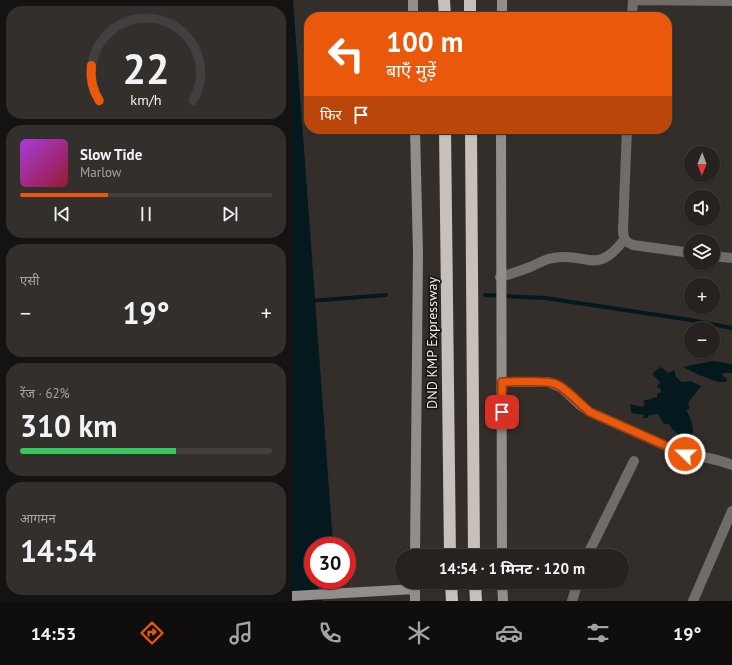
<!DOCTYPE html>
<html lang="hi">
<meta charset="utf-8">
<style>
:root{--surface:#272220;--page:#332f2d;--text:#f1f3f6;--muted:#a4a4a5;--line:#433f3e;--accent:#ea580c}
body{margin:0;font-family:"PT Sans","Noto Sans Devanagari",sans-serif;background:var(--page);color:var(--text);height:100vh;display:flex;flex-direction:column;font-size:15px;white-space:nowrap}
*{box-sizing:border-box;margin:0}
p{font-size:13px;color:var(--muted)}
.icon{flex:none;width:22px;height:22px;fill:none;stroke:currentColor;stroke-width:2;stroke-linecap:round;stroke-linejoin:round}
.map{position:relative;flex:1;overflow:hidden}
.drawer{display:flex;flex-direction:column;gap:6px;padding:6px;background:#151312;width:292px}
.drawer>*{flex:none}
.hud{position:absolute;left:12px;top:12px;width:368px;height:122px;border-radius:16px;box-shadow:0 1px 3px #0004,0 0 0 1px var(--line);background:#ea580c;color:#fff;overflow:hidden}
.needle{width:26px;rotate:181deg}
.tools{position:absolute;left:392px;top:146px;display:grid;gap:8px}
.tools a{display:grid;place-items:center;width:36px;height:36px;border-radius:50%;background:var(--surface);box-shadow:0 1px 3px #0004,0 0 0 1px var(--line);font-size:20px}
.speed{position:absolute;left:12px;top:537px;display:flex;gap:8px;font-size:20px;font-weight:700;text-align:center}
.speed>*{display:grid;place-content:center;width:52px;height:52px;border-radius:50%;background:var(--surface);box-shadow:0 1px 3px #0004,0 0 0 1px var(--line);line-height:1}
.speed .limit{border:6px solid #d22;background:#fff;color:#111}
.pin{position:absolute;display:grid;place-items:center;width:34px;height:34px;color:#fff;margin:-17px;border-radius:8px;box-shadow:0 2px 6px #0006}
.me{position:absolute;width:44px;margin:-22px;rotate:292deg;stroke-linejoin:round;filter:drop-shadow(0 0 3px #0008)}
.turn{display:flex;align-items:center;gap:14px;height:84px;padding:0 16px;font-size:18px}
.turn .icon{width:52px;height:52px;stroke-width:2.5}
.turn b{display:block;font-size:28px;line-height:34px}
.then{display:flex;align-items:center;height:38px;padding:0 16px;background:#0003;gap:8px;font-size:15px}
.big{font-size:30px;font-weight:700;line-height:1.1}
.drawer .widget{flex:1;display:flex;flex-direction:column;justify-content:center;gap:6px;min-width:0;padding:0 14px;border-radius:16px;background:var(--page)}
.drawer .dial{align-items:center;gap:0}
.dial svg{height:104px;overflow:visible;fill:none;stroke:var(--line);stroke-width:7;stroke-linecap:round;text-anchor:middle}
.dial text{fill:var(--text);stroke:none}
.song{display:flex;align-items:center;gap:12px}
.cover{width:48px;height:48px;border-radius:6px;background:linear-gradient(135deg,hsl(280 70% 55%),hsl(350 70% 35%))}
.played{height:4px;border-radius:2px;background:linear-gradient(90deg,var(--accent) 35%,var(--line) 35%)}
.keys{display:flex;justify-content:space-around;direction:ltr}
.heat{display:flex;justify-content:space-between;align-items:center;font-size:22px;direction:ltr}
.charge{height:6px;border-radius:3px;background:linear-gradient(90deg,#34c759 62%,var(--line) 0)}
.trip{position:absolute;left:103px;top:549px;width:234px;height:40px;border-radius:20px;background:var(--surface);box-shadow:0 1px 3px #0004,0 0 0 1px var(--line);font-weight:700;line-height:40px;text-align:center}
.dock{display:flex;height:64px;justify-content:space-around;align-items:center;background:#100e0d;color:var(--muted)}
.dock .icon{width:28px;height:28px}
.dock .selected{color:var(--accent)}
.dock b{font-size:18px;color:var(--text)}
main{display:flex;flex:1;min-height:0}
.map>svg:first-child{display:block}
.water{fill:#03191e}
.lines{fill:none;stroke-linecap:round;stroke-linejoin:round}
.stream{stroke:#03191e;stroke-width:4}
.street{stroke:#6f6c6a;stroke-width:10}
.secondary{stroke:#938e8b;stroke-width:10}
.highway{stroke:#c8c0bb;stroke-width:12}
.route-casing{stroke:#983908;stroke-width:10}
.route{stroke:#ea580c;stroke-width:7}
.labels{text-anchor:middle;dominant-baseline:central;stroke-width:3.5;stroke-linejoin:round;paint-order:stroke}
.street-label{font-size:14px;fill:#f1edeb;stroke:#1a1715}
</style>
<main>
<section class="drawer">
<div class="widget dial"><svg viewBox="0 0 100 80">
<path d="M14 69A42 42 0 1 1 86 69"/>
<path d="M14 69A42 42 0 0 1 8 42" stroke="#ea580c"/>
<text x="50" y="56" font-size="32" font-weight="700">22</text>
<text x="50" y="72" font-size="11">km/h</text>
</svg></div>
<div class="widget">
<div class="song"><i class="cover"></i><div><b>Slow Tide</b><p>Marlow</p></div></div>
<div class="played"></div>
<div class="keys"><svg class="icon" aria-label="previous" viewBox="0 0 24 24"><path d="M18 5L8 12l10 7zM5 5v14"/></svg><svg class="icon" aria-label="pause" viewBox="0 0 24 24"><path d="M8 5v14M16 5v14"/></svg><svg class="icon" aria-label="next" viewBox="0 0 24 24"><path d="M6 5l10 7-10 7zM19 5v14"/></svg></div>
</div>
<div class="widget"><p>एसी</p>
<div class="heat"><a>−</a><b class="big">19°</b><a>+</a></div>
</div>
<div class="widget"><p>रेंज · 62%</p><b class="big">310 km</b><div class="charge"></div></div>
<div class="widget"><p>आगमन</p><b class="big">14:54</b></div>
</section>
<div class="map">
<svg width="440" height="601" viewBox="0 0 440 601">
<rect width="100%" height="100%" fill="#342e2a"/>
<path class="water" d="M0,0H1L41,543L40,546H21V580H29L25,592L31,601H0Z
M420,361L440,364V373H431L430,375L435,379L434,382H426L407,375L391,367Z
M369,367L376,373L382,370L384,377L390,382L398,381L409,386L396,403L398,409L394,410C400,421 403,428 399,440C392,438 379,431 377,424H372L366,414L357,415L356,418H351L352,415L339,413L338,404L350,407L353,404L351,401L365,397V394L369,392V389L365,387L368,382L361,375L362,372Z"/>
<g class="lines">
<path class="stream" d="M193,295L253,298L399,320L440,328
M18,301L94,295"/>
<path class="street" d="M341,0L440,1
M340,17L341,0
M335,129L331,229C331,238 333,242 341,245L399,253
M421,256L440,258
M208,277C219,274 228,271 238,267C246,264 252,259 261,258C295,251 303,277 332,240
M210,382H256L270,388L288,405L298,412L383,450C401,457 422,457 440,465
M295,556L342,461
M280,601L286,582
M401,601L440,511"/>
<path class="secondary" d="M121,0V17
M210,17V0
M209,129L210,556
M123,556L126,254L123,129
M123,582V601
M210,582L211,601
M0,596L123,589"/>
<path class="highway" d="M152,0L153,17
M178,0V17
M153,129L158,556
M179,129L182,556
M159,582L160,601
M183,582L184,601"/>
</g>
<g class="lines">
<g class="route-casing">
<path id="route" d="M210,412V382C222,382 254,380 264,384C274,388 288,404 298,412L393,454"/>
</g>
<use href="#route" class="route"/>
</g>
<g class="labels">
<g class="street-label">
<text transform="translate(140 343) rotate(-90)">DND KMP Expressway</text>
</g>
</g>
</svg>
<div class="tools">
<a><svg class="needle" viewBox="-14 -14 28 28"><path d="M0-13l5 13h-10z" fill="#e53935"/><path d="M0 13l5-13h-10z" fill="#a4a4a5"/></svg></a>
<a><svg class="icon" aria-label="sound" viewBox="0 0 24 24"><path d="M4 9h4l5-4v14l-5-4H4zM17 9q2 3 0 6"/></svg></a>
<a><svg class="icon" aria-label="layers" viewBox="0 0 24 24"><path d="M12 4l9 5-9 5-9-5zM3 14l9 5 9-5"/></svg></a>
<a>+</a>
<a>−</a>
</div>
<div class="speed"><div class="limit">30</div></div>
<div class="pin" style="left:210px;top:412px;background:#d93025"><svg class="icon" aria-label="arrive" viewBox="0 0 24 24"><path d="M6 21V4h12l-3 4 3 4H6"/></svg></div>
<svg class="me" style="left:393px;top:454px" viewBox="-20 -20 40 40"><circle r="17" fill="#ea580c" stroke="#fff" stroke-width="3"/><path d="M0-11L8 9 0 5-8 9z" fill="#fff"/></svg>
<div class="trip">14:54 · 1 मिनट · 120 m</div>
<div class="hud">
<div class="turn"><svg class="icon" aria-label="left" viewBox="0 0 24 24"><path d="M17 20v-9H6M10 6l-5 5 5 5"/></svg><div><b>100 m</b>बाएँ मुड़ें</div></div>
<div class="then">फिर<svg class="icon" aria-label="arrive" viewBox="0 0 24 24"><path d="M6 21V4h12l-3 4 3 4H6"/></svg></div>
</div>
</div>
</main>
<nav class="dock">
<b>14:53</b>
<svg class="icon selected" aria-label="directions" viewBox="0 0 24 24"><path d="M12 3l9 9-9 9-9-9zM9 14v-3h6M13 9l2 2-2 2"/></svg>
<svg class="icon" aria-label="music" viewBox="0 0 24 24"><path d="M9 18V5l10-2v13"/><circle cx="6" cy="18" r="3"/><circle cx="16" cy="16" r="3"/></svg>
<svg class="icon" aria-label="phone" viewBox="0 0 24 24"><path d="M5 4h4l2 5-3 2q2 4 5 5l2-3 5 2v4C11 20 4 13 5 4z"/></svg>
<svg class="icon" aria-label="climate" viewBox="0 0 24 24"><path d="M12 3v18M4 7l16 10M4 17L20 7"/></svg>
<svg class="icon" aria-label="car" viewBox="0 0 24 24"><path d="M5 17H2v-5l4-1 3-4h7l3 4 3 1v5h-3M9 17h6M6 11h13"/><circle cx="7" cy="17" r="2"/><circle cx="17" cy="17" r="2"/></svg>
<svg class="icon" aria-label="filters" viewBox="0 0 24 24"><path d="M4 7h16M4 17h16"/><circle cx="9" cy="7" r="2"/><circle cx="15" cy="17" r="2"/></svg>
<b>19°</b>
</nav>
